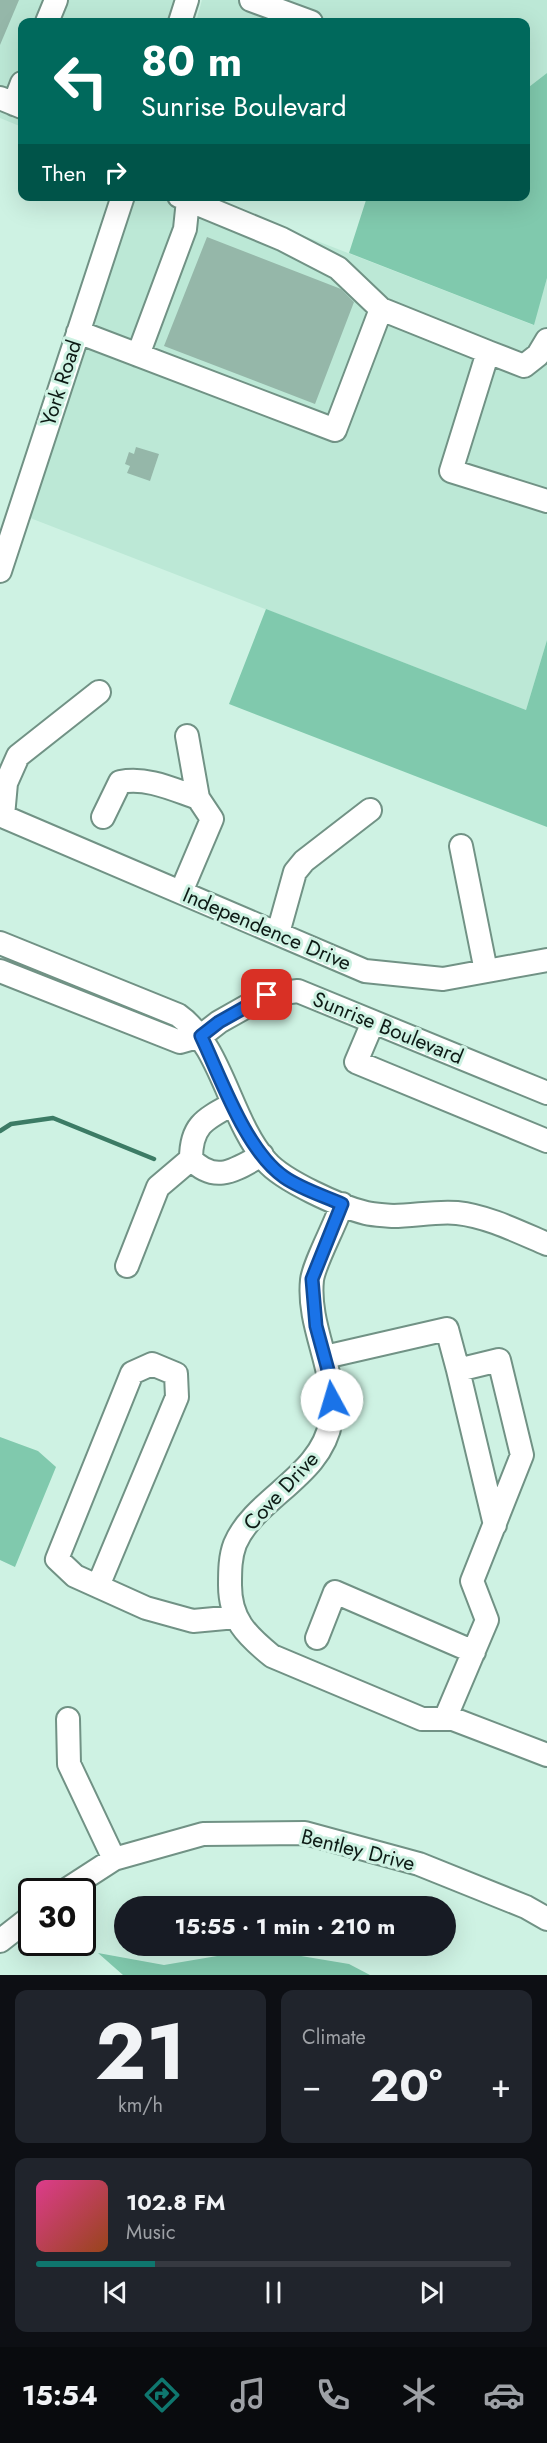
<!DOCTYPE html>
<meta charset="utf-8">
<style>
:root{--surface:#171b24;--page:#20242c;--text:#f1f3f6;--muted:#9ea1a6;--line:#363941;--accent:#0f766e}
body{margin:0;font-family:Jost,sans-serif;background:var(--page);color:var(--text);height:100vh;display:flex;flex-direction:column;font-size:22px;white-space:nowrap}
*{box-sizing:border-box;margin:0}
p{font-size:20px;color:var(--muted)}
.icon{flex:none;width:33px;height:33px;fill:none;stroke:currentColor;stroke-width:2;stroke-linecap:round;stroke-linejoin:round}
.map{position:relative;height:1975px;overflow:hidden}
.drawer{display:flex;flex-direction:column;gap:15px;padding:15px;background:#0d0f14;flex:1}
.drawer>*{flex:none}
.guide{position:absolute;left:18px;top:18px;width:512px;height:183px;border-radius:12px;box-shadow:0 6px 24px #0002;background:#00695c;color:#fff;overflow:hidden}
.speed{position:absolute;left:18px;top:1878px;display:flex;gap:12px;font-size:30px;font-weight:700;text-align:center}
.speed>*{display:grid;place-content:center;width:78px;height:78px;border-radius:50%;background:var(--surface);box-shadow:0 6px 24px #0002;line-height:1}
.speed .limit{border:3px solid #111;border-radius:9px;background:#fff;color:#111}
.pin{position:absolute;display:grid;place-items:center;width:51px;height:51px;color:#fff;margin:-26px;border-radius:12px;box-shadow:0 3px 9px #0006}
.me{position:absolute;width:66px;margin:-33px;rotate:354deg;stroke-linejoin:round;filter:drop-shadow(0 0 4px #0008)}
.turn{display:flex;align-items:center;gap:21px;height:126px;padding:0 24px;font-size:27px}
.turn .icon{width:78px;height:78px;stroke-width:2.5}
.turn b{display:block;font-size:42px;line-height:51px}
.then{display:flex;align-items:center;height:57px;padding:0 24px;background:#0003;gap:12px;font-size:22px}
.big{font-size:45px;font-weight:700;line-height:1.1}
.drawer .tile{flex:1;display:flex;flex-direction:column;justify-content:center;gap:9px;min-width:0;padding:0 21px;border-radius:12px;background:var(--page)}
.drawer .dial{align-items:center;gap:0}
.dial b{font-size:78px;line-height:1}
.song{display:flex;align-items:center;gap:18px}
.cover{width:72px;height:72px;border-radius:9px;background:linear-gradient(135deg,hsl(330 70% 55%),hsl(20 70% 35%))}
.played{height:6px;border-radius:3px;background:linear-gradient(90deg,var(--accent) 25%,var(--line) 25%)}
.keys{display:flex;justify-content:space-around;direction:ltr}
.heat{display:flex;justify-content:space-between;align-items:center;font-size:33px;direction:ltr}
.drawer .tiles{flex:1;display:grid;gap:15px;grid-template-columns:1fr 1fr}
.tile:last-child{grid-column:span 2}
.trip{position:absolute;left:114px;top:1896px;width:342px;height:60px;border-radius:30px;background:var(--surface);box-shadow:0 6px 24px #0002;font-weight:700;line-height:60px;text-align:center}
.menu{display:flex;height:96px;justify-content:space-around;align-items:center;background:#090b0e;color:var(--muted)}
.menu .icon{width:42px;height:42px}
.menu .on{color:var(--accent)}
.menu b{font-size:27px;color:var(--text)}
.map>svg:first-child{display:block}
.built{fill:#bce8d6}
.green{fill:#80c9ad}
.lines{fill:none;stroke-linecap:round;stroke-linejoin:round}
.stream{stroke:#3c7b65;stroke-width:4.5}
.building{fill:#95b7a9}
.minor-casing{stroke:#719285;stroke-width:26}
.minor{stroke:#fff;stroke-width:22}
.route-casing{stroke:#114b97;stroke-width:15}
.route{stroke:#1a73e8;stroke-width:10}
.labels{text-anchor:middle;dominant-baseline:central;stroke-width:6;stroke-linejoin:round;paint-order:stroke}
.street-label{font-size:21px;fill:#0d1a15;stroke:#cef2e3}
</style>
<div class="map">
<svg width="547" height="1975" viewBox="0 0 547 1975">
<rect width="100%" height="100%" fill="#cef2e3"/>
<path class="built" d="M0,0H177L169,22H22V127L0,118Z
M202,0H547V73L525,90V22H196Z
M136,197H204L533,325L547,278V640L526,710L25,516Z"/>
<path class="green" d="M547,73V278L534,325L349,253L367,197L525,196V90Z
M266,609L526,710L547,640V827L229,704Z
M0,1437L38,1451L56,1467L15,1567L0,1560Z
M277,1952L349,1964L370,1975H123L98,1953L164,1965L223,1955Z"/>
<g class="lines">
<path class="stream" d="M0,1131L11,1124L53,1118L154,1159"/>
</g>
<path class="building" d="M0,0H19L0,45Z
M207,237L341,289L354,302L315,404L164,346Z
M136,447L159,454L150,481L127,473L130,466L125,464L129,452L134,454Z"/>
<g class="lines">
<g class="minor-casing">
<path id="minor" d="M251,0L311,22
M47,22L56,0
M180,22L187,0
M0,98L22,107
M14,104L22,83
M188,200L282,239L338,268L381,309
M78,332L335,430L381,309L488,352L451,471L547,501
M488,352L524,366L538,355L547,340
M138,355L185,229L188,200L179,196
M0,571L123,196
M0,815L365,971L443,979L547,960
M3,816L6,783L18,756L99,692
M103,817L120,782C148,777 172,789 198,798
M461,846L486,971
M181,892L212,819L198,798L187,736
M278,933L295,872L304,861L370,810
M0,943L178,1015C222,1046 230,1120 266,1161C283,1181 341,1207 366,1213C374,1215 385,1215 393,1216C414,1216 436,1211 457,1213C487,1216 519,1232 547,1244
M0,971L180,1042L201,1036L219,1022L267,995L298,991L547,1093
M373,1022L356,1062L547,1141
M233,1104C205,1119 191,1125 191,1159C216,1185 236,1169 262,1155
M342,1204C336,1224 314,1263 312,1280C307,1328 338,1372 331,1420C322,1477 255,1497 235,1544C230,1557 230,1571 230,1585C230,1619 246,1635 272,1656L422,1719H453L547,1755
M127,1266L158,1187L191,1159
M325,1357L447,1329L458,1370L499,1360L522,1455L472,1581L487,1620L445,1719
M458,1370L495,1525
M98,1586L177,1397L176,1374L152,1364L132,1373L57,1559L75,1576L146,1608L193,1621L236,1617
M317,1638L335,1592L474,1652
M68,1719L69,1764L114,1859
M63,1892L114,1859L203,1834L305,1833L419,1864L526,1907L547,1919
M0,1941L32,1916"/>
</g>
<use href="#minor" class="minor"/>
</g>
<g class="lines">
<g class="route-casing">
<path id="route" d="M267,995L219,1022L201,1036C221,1078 246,1151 284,1177C301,1189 324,1196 342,1204L312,1279L316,1326L328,1370L332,1400"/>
</g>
<use href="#route" class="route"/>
</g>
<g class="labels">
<g class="street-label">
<text transform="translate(61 383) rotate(-72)">York Road</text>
<text transform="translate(267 929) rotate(23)">Independence Drive</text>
<text transform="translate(388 1028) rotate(22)">Sunrise Boulevard</text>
<text transform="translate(281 1491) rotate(-47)">Cove Drive</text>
<text transform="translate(358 1850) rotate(14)">Bentley Drive</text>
</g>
</g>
</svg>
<div class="speed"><div class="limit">30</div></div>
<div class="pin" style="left:267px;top:995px;background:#d93025"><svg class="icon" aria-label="arrive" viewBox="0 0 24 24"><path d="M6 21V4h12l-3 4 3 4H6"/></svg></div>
<svg class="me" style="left:332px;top:1400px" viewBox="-20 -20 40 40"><circle r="19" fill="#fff"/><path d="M0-13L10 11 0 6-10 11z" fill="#1a73e8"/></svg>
<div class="trip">15:55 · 1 min · 210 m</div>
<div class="guide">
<div class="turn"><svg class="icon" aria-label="left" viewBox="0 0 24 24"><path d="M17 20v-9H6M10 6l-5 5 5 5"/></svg><div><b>80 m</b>Sunrise Boulevard</div></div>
<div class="then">Then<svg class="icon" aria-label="right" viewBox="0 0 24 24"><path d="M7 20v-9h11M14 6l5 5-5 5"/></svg></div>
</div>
</div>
<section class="drawer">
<div class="tiles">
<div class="tile dial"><b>21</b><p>km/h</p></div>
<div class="tile"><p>Climate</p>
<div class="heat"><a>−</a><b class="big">20°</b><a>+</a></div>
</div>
<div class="tile">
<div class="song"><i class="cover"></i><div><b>102.8 FM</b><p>Music</p></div></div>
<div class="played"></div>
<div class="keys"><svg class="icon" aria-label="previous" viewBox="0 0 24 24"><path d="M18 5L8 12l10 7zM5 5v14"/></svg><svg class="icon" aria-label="pause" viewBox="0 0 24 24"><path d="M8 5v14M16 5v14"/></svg><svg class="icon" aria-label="next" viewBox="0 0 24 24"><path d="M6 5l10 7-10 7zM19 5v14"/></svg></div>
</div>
</div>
</section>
<nav class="menu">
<b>15:54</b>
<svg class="icon on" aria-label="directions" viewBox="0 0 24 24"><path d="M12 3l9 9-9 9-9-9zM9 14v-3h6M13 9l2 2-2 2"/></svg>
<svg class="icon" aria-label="music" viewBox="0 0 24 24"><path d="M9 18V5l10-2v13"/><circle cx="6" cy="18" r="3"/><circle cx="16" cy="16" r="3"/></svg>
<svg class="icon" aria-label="phone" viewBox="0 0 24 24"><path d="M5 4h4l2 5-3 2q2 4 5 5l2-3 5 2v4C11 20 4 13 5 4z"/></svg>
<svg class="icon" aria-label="climate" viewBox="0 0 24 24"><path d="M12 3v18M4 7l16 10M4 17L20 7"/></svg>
<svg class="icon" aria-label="car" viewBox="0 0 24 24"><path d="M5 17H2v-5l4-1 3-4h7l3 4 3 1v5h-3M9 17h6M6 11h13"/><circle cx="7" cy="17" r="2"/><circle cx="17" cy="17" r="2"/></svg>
</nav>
